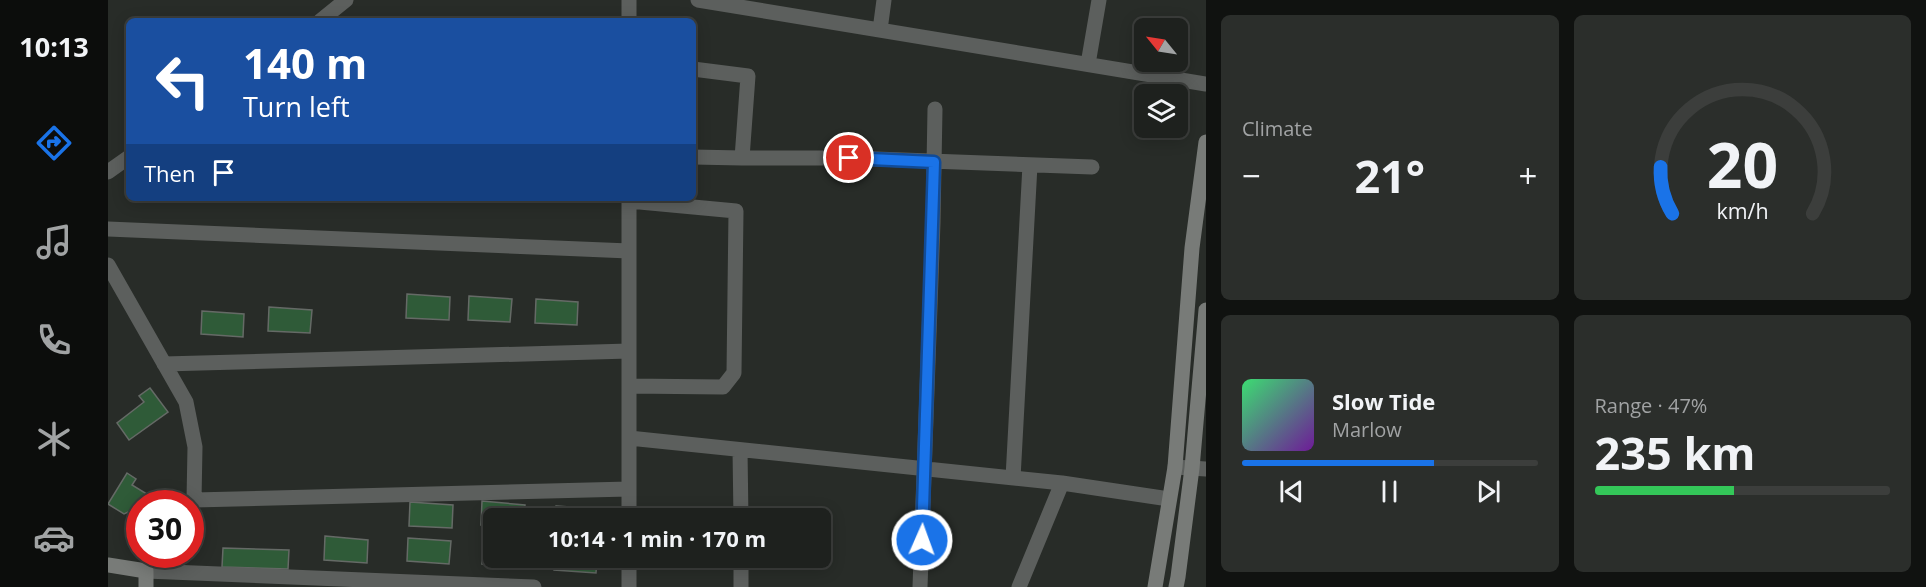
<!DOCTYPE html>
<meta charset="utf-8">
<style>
:root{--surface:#1e211e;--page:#2b2e2b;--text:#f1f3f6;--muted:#a1a3a4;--line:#3c3e3c;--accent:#1a73e8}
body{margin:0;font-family:"Open Sans",sans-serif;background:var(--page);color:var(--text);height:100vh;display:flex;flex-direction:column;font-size:22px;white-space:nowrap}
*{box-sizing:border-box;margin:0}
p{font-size:20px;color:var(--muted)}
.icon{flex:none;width:33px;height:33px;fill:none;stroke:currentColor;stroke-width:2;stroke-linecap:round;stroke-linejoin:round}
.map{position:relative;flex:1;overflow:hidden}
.details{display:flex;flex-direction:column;gap:15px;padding:15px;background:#101210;width:720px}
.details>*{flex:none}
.top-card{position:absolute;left:18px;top:18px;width:570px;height:183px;border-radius:9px;box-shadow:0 3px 15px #0003,0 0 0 2px var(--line);background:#1a4fa0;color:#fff;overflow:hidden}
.needle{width:39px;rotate:300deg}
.buttons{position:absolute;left:1026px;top:18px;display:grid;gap:12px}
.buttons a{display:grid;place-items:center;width:54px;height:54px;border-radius:9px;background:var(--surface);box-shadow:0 3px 15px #0003,0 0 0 2px var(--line);font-size:30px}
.speed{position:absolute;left:18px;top:490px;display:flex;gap:12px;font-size:30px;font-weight:700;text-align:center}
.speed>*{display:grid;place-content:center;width:78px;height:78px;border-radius:50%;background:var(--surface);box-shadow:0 3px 15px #0003,0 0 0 2px var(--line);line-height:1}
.speed .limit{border:9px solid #d22;background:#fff;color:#111}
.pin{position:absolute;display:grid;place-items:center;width:51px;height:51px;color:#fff;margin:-26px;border:3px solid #fff;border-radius:50%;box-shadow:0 2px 6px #0007}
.me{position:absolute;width:66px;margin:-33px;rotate:2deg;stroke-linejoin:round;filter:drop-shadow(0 0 4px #0008)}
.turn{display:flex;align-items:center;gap:21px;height:126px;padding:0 18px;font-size:27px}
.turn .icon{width:78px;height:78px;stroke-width:2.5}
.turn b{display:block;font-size:42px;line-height:51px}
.then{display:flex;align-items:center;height:57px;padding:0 18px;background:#0003;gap:12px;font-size:22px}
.big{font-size:45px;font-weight:700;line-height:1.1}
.details .tile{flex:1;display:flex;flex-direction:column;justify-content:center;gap:9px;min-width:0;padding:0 21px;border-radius:9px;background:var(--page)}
.details .dial{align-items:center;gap:0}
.dial svg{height:156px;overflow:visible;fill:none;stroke:var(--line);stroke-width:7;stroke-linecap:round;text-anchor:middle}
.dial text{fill:var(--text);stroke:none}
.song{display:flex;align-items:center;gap:18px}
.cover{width:72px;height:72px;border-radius:9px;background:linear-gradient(135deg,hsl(140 70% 55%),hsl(280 70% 35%))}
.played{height:6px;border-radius:3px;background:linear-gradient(90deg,var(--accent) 65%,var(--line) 65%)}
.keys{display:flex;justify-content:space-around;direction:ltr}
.heat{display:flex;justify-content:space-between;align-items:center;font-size:33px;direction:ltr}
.charge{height:9px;border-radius:4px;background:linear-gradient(90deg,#34c759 47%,var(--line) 0)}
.details .tiles{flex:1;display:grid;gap:15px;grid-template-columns:repeat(2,1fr)}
.trip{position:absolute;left:375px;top:508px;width:348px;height:60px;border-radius:9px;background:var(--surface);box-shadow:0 3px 15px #0003,0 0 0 2px var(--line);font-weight:700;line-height:60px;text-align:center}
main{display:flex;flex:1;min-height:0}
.tab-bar{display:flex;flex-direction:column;width:108px;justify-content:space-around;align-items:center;background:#0c0d0c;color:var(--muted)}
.tab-bar .icon{width:42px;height:42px}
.tab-bar .on{color:var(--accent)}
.tab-bar b{font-size:27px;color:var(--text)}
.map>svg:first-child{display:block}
.building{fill:#2f5b38;stroke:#656a66;stroke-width:1.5}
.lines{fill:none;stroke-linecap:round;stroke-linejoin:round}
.street{stroke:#5c5f5d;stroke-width:15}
.secondary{stroke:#787b78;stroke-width:15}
.route-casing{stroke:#114b97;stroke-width:15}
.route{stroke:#1a73e8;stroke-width:10}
</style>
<main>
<nav class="tab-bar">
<b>10:13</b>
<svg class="icon on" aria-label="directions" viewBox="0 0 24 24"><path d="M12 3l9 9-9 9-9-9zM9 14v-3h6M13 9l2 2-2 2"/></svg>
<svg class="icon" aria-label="music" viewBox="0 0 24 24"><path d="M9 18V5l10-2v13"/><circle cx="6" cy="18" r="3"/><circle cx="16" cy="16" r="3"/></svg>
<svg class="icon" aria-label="phone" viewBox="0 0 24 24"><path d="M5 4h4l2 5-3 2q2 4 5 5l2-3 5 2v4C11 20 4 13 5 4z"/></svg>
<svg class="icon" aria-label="climate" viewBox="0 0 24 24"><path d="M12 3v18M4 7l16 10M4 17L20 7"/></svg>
<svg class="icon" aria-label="car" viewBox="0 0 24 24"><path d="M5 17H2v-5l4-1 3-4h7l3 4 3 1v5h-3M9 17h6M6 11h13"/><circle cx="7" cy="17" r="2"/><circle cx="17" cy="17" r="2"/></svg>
</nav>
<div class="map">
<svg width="1098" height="587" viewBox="0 0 1098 587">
<rect width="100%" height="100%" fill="#282c28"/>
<path class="building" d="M299,294L342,297L341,320L298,318Z
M361,296L404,299L402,322L360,320Z
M428,299L470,302L469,325L427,323Z
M161,307L204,310L202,333L160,331Z
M94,311L136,314L135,337L93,334Z
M42,388L60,412L21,440L9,423L36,402L31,396Z
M19,473L28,479L24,485L47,499L44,504H32V519L20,512L16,514L0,504Z
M374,501L417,505L416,519H386V526L373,525Z
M302,502L345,505L344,528L301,526Z
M448,506L491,509L490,519H447Z
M217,536L260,540L259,563L216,560Z
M300,538L343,541L341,564L299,561Z
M375,540L386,541V558H417V566L374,564Z
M115,548L181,550L180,569L114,567Z
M446,558H489L488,573L446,570Z"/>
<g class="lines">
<path class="street" d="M590,0L1098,84
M212,21L238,0
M521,21V0
M772,30L776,0
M980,64L991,0
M585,69L640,76L634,158L585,157
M634,158H741L984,167
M0,172L21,157
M0,229L521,251
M0,265L78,402L87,447L86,500L82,507
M56,364L521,351
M521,386L615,387L626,373L628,211L521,201
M521,438L954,483
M632,450L633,519
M1067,467L1098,469
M905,478L922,165
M86,500L521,489
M521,519V198
M633,558V587
M38,571L426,587
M38,571L51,555
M521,587V558
M812,587L825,222L827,109
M911,587L954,483L1061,499"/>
<path class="secondary" d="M0,565L38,571V587
M1047,587L1067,467L1084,248L1098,142
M1068,587L1070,577L1084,468L1098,310"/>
</g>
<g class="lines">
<g class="route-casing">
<path id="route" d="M741,158L826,162L814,540"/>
</g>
<use href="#route" class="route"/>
</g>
</svg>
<div class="buttons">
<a><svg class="needle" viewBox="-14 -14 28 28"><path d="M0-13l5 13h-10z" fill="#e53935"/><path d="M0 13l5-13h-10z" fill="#a1a3a4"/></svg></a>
<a><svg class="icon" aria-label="layers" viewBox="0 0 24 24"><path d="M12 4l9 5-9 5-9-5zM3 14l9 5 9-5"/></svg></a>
</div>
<div class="speed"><div class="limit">30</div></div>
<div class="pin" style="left:741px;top:158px;background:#d93025"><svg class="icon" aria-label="arrive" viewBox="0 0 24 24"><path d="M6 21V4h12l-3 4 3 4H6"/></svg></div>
<svg class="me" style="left:814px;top:540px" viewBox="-20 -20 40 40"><circle r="17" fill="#1a73e8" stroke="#fff" stroke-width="3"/><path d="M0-11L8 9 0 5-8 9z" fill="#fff"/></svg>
<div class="trip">10:14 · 1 min · 170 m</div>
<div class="top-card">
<div class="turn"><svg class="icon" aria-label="left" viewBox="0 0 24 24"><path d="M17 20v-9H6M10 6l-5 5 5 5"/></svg><div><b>140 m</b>Turn left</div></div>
<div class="then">Then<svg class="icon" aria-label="arrive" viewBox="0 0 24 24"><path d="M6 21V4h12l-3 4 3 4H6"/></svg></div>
</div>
</div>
<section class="details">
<div class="tiles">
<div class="tile"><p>Climate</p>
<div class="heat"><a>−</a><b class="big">21°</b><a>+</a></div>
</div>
<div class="tile dial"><svg viewBox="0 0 100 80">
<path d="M14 69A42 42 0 1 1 86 69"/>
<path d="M14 69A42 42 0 0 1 8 45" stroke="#1a73e8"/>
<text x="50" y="56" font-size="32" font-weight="700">20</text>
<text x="50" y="72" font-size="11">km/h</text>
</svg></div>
<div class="tile">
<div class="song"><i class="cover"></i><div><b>Slow Tide</b><p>Marlow</p></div></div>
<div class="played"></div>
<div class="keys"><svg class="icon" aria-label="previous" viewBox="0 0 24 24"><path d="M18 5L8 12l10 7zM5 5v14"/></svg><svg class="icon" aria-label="pause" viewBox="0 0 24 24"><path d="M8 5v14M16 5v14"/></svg><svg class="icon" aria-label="next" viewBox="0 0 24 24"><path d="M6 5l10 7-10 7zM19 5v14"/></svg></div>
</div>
<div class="tile"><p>Range · 47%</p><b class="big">235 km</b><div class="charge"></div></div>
</div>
</section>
</main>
